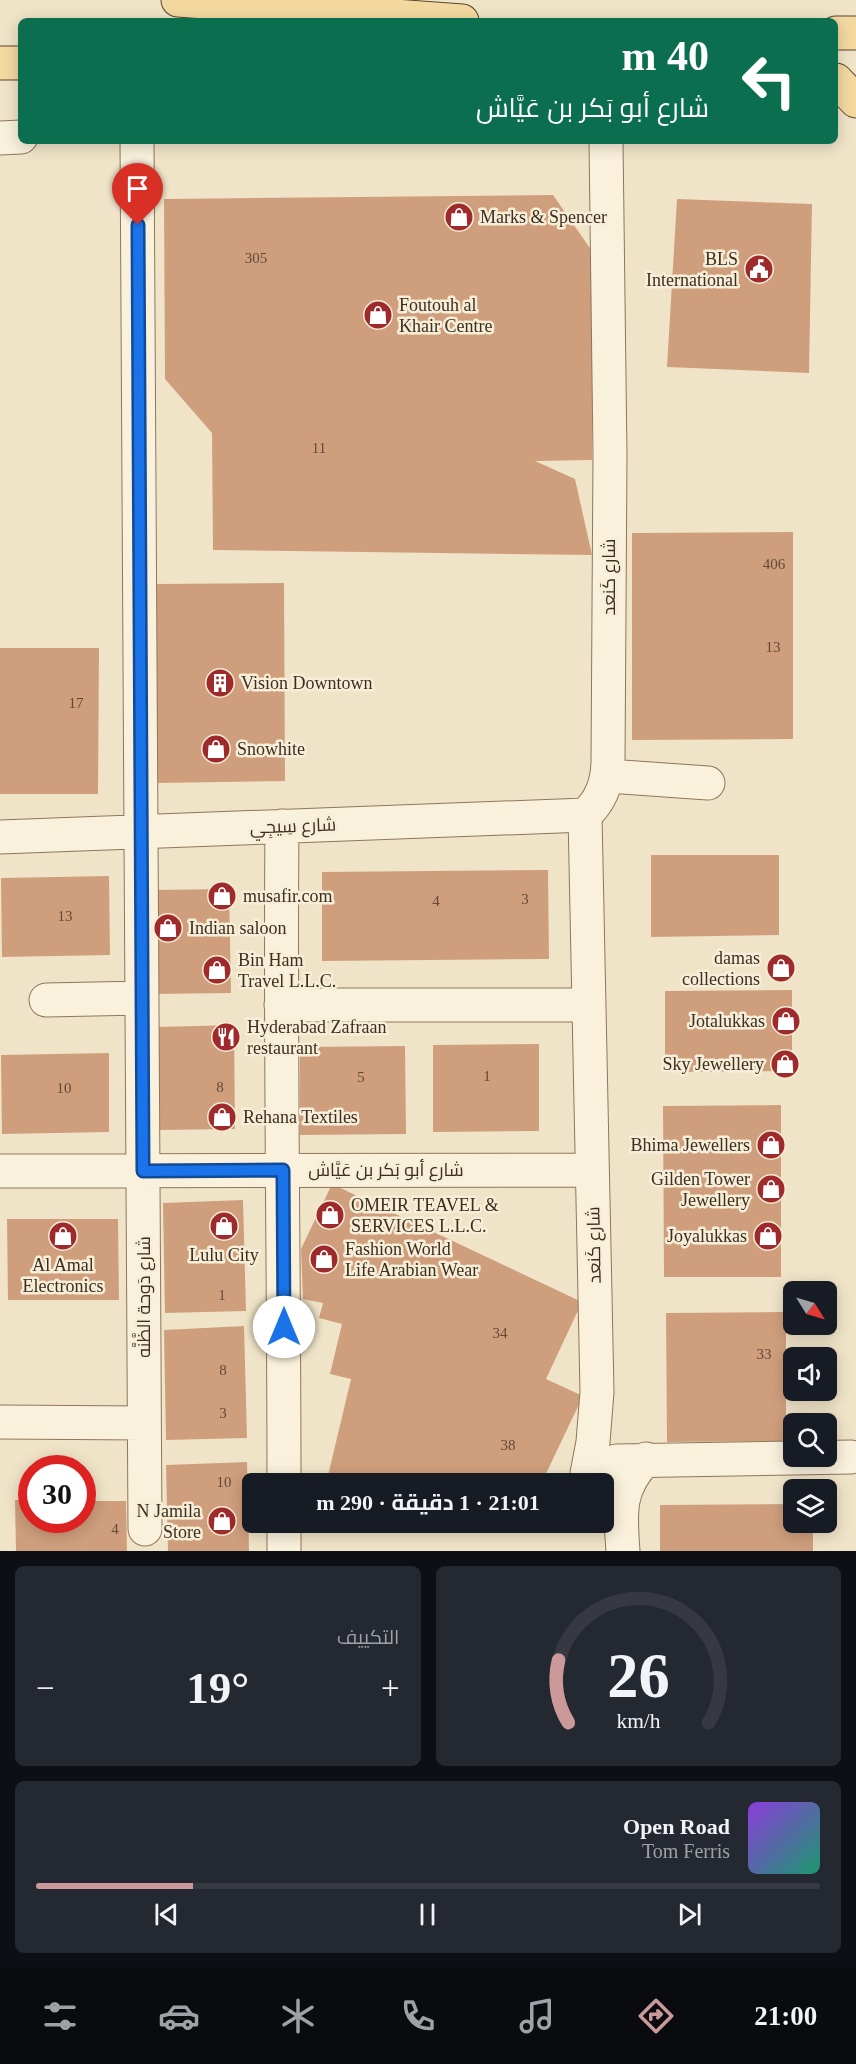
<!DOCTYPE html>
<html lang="ar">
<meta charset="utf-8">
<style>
:root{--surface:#171b24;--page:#242831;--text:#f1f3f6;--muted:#9ea1a6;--line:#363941;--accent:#cc999b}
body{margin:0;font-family:"Times New Roman",Cairo,serif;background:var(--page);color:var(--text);direction:rtl;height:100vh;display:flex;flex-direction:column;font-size:22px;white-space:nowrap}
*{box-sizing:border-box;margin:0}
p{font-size:20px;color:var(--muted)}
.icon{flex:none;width:33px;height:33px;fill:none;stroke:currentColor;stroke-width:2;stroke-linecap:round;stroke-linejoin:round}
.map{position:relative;height:1551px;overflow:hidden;direction:ltr}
.sheet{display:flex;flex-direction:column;gap:15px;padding:15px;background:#0d0f14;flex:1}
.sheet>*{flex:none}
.guide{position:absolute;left:18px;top:18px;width:820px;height:126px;border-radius:9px;box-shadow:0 3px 15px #0003;direction:rtl;background:#0b6e4f;color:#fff;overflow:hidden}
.needle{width:39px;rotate:127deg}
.controls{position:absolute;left:783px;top:1281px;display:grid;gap:12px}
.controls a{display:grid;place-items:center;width:54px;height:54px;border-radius:9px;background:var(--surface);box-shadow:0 3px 15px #0003;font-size:30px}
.speed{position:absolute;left:18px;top:1455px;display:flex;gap:12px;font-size:30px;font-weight:700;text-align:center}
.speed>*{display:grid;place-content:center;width:78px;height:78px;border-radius:50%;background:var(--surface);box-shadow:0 3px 15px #0003;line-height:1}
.speed .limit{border:9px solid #d22;background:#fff;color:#111}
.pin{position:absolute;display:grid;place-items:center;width:51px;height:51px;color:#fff;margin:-62px -26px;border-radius:50% 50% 50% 0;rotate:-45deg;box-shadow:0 0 6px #0007}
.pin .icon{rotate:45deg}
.me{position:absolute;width:66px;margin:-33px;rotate:0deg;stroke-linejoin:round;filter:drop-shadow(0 0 4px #0008)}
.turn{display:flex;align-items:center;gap:21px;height:126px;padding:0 30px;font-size:27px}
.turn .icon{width:78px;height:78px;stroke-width:2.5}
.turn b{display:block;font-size:42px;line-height:51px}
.big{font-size:45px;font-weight:700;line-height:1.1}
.sheet .card{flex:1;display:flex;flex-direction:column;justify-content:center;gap:9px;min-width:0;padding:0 21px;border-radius:9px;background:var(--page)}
.sheet .dial{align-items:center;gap:0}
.dial svg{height:156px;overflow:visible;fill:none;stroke:var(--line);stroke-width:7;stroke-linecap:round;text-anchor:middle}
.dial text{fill:var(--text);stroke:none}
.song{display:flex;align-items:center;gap:18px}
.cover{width:72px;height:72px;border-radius:9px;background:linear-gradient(135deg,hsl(270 70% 55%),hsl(160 70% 35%))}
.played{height:6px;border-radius:3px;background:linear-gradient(90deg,var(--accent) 20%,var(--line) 20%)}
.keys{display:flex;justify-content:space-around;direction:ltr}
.heat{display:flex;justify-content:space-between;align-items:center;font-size:33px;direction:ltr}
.sheet .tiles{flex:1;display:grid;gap:15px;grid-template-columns:1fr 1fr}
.card:last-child{grid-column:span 2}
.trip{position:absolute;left:242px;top:1473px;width:372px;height:60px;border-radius:9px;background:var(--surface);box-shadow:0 3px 15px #0003;font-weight:700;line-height:60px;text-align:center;direction:rtl}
.dock{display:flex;height:96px;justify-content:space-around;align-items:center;background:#090b0e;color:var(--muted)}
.dock .icon{width:42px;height:42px}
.dock .selected{color:var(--accent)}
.dock b{font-size:27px;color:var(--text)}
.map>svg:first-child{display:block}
.building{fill:#cf9f7d}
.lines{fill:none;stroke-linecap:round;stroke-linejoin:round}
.minor-casing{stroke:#8d765c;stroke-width:35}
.major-casing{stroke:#5b4430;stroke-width:35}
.minor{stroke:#faf1dc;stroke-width:33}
.major{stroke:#f3d9a0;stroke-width:33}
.route-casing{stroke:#114b97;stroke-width:15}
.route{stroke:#1a73e8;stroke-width:10}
.labels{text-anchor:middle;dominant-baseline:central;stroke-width:5;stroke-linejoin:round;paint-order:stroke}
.number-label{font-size:15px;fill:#624a37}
.poi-label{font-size:18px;fill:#3d2e20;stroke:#f7eed8;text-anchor:start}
.street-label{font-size:18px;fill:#3d2e20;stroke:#f7eed8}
</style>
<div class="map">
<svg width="856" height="1551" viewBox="0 0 856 1551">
<rect width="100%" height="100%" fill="#f0e4c8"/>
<path class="building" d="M553,195L592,251V460L535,461L575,479L592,555L213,550L212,433L165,379L164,199Z
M677,199L812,204L809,373L667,367Z
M793,532V739L632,740V533Z
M284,583L285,781L156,783L155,584Z
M0,648H99L98,794H0Z
M651,855H779V935L651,937Z
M548,870L549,959L322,961V872Z
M109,876L110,955L2,957L1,878Z
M229,889L231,993L154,994L153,890Z
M792,990V1071L665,1072V991Z
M234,1025L235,1129L158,1130L157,1027Z
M539,1044V1131L433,1132V1045Z
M405,1046L406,1134L300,1135V1047Z
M109,1053V1132L2,1134L1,1055Z
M781,1105V1277H664L663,1106Z
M332,1184L582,1302L546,1379L583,1396L541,1484H326L351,1379L330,1374L342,1324L319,1318L323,1303L303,1299L301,1249Z
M243,1200L246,1311L165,1313L163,1203Z
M7,1219H118L119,1300H8Z
M786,1312V1441L667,1442L666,1313Z
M244,1326L247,1438L166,1440L164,1330Z
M247,1462L249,1551H168L166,1465Z
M15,1500H32V1520H82V1501H126L127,1551H16Z
M794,1504V1522H813V1551H660V1505Z"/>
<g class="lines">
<g class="minor-casing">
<path id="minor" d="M0,138L21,137
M137,141L145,1529
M608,776L708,783
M282,826C280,1045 284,1264 284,1484
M0,837L585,815
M46,1000L142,998
M281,1005H589
M0,1171L592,1170
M0,1422L144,1423
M585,1484L593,1442L597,1392L585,815C601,801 607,784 608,763L610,455L606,141
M588,1484L597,1472L616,1461L851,1457
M284,1522V1551
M623,1551C620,1512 618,1488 646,1459"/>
</g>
<g class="major-casing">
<path id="major" d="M178,0L462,21
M836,33H856
M0,63H21
M836,80L856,101"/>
</g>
<use href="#minor" class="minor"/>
<use href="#major" class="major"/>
</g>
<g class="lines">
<g class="route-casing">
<path id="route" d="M138,225L143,1171L283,1170L284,1327"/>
</g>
<use href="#route" class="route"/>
</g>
<defs>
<g id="shop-disc" transform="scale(1.5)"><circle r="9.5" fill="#9e2a2b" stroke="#f7eed8"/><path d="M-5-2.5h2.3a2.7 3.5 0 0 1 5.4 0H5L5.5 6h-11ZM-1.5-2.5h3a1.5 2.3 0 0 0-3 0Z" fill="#fff"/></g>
<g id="civic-disc" transform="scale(1.5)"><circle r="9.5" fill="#9e2a2b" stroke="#f7eed8"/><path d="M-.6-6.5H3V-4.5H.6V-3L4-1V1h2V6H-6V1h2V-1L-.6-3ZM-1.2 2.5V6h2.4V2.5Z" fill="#fff"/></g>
<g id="building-disc" transform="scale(1.5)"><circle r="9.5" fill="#9e2a2b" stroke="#f7eed8"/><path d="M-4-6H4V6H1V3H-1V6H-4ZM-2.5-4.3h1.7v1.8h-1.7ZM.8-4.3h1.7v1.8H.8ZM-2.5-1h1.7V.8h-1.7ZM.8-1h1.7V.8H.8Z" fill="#fff"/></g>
<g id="restaurant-disc" transform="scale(1.5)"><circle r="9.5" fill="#9e2a2b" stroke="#f7eed8"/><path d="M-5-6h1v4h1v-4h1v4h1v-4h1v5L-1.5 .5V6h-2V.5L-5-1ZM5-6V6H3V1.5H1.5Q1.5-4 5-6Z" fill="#fff"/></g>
</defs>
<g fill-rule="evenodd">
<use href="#shop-disc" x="459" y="217"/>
<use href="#civic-disc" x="759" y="269"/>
<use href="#shop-disc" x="378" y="315"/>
<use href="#building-disc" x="220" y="683"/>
<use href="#shop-disc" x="216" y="749"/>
<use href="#shop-disc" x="222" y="896"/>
<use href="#shop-disc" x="168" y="928"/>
<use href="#shop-disc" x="781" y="968"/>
<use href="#shop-disc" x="217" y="970"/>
<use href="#shop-disc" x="786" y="1021"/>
<use href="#restaurant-disc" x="226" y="1037"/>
<use href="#shop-disc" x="785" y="1064"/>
<use href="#shop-disc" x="222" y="1117"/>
<use href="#shop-disc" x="771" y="1145"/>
<use href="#shop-disc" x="771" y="1189"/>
<use href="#shop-disc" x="330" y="1215"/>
<use href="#shop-disc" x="224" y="1226"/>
<use href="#shop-disc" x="63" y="1236"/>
<use href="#shop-disc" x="768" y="1236"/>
<use href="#shop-disc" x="324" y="1259"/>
<use href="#shop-disc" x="222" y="1521"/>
</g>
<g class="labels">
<g class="number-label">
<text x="256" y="258">305</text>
<text x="319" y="448">11</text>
<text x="774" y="564">406</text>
<text x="773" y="647">13</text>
<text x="76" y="703">17</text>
<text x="525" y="899">3</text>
<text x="436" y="901">4</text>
<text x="65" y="916">13</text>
<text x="487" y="1076">1</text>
<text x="361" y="1077">5</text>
<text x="220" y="1087">8</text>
<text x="64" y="1088">10</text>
<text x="222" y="1295">1</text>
<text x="500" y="1333">34</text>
<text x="764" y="1354">33</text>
<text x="223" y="1370">8</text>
<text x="223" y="1413">3</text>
<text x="508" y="1445">38</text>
<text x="224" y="1482">10</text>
<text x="115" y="1529">4</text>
</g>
<g class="poi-label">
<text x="480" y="217">Marks &amp; Spencer</text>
<text x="738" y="259" text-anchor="end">BLS<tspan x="738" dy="21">International</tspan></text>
<text x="399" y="305">Foutouh al<tspan x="399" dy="21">Khair Centre</tspan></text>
<text x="241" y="683">Vision Downtown</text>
<text x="237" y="749">Snowhite</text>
<text x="243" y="896">musafir.com</text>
<text x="189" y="928">Indian saloon</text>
<text x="760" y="958" text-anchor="end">damas<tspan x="760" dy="21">collections</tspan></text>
<text x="238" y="960">Bin Ham<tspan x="238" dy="21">Travel L.L.C.</tspan></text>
<text x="765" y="1021" text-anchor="end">Jotalukkas</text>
<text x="247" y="1027">Hyderabad Zafraan<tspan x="247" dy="21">restaurant</tspan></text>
<text x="764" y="1064" text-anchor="end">Sky Jewellery</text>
<text x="243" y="1117">Rehana Textiles</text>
<text x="750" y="1145" text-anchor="end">Bhima Jewellers</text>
<text x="750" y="1179" text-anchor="end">Gilden Tower<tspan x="750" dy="21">Jewellery</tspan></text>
<text x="351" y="1205">OMEIR TEAVEL &amp;<tspan x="351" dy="21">SERVICES L.L.C.</tspan></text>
<text x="747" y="1236" text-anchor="end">Joyalukkas</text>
<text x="345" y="1249">Fashion World<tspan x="345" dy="21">Life Arabian Wear</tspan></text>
<text x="224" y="1255" text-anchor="middle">Lulu City</text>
<text x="63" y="1265" text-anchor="middle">Al Amal<tspan x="63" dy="21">Electronics</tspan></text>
<text x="201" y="1511" text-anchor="end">N Jamila<tspan x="201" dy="21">Store</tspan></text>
</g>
<g class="street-label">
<text transform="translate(609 577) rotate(-90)">شارع كَنعد</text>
<text transform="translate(293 826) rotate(-2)">شارع سِيجِي</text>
<text x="386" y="1170">شارع أبو بَكر بن عَيَّاش</text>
<text transform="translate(594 1245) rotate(-91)">شارع كَنعد</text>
<text transform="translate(144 1297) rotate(-90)">شارع دَوحة الظَّنَّه</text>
</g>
</g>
</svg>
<div class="controls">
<a><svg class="needle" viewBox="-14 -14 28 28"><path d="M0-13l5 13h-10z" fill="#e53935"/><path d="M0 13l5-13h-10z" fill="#9ea1a6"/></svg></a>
<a><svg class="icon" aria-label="sound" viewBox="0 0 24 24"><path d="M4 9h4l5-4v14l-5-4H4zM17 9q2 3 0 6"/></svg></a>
<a><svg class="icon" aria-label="search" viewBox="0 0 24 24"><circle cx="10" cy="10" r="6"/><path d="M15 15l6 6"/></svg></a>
<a><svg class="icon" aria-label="layers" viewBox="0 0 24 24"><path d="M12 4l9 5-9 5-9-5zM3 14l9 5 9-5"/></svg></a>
</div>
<div class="speed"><div class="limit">30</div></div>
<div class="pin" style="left:138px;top:225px;background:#d93025"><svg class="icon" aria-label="arrive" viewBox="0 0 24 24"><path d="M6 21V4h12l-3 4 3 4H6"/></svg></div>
<svg class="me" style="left:284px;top:1327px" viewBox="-20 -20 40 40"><circle r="19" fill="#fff"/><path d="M0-13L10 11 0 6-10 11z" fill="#1a73e8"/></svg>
<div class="trip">21:01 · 1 دقيقة · 290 m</div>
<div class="guide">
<div class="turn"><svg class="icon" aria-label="left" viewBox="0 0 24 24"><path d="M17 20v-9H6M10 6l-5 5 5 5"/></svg><div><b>40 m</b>شارع أبو بَكر بن عَيَّاش</div></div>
</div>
</div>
<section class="sheet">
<div class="tiles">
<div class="card dial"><svg viewBox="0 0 100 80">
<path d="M14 69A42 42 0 1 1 86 69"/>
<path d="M14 69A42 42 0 0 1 9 37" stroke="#cc999b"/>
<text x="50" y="56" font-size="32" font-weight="700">26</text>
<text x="50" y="72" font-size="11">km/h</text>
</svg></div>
<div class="card"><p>التكييف</p>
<div class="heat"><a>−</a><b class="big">19°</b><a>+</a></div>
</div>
<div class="card">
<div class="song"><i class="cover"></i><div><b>Open Road</b><p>Tom Ferris</p></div></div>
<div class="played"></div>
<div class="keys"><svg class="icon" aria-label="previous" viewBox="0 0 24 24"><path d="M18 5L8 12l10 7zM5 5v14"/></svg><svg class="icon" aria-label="pause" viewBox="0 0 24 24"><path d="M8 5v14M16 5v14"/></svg><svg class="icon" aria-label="next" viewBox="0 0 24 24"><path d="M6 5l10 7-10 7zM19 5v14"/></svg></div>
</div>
</div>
</section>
<nav class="dock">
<b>21:00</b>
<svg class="icon selected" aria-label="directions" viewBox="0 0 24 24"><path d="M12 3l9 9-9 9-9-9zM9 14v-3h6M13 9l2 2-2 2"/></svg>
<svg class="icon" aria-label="music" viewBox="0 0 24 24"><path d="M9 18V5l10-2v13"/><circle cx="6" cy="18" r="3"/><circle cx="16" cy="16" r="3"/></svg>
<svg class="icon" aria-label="phone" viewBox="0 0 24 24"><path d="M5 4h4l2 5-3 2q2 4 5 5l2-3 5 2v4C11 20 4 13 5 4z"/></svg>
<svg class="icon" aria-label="climate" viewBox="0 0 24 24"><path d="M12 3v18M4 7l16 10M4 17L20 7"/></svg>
<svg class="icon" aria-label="car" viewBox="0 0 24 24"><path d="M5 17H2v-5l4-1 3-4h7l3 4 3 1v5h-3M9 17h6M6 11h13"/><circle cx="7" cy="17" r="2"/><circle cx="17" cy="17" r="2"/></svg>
<svg class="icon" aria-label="filters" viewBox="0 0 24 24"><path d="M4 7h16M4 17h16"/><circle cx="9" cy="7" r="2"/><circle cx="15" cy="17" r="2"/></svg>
</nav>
